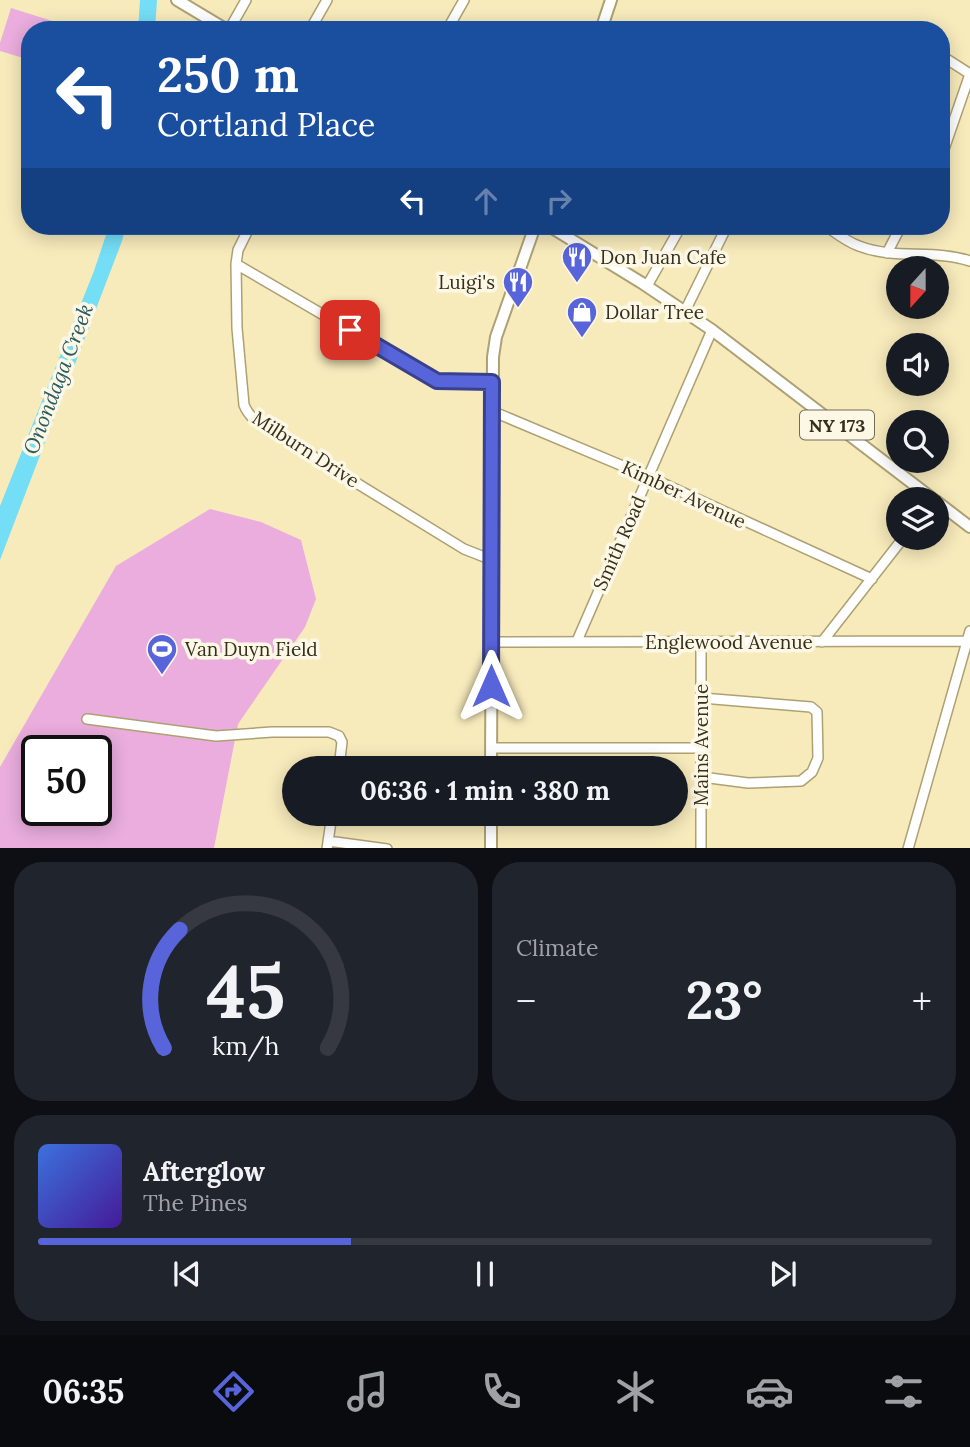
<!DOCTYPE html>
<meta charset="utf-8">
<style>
:root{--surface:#171b24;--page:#20242c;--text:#f1f3f6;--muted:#9ea1a6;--line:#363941;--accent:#5764da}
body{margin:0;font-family:Lora,serif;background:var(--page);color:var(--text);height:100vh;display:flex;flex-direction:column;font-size:26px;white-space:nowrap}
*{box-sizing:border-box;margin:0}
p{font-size:23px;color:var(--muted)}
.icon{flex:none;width:38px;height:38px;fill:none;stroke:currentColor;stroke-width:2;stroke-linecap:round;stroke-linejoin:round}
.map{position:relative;height:848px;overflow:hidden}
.details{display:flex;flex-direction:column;gap:14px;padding:14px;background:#0d0f14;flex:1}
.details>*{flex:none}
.hud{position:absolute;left:21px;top:21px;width:929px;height:214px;border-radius:28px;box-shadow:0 4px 18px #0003;background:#1a4fa0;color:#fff;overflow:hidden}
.needle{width:46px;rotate:201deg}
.controls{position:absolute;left:886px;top:256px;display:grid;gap:14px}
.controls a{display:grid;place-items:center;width:63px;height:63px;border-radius:50%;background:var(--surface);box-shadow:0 4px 18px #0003;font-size:35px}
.speed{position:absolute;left:21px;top:735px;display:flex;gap:14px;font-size:35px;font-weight:700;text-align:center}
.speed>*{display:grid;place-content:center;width:91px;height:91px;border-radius:50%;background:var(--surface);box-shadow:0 4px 18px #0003;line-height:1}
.speed .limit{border:4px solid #111;border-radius:10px;background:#fff;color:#111}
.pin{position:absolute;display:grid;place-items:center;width:60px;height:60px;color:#fff;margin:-30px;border-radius:14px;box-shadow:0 4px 10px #0006}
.me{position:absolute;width:77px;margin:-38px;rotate:0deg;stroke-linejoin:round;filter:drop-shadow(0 0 5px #0008)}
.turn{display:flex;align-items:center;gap:24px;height:147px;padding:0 21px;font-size:32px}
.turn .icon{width:91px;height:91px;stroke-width:2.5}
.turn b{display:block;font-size:49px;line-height:60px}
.lanes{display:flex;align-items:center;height:66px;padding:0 21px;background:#0003;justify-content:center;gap:35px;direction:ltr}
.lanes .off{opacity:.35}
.big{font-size:52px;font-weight:700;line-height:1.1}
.details .tile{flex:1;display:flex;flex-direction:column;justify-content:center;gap:10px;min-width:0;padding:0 24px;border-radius:28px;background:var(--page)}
.details .dial{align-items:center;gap:0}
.dial svg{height:182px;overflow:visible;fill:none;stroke:var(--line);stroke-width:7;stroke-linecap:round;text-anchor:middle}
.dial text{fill:var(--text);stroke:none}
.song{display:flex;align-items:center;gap:21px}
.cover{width:84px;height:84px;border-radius:10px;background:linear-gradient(135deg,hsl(220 70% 55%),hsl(260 70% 35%))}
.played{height:7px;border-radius:4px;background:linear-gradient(90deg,var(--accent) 35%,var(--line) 35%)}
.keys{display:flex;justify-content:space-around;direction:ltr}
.heat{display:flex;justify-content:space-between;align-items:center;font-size:38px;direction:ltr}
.details .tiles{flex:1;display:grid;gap:14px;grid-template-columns:1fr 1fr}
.tile:last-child{grid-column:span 2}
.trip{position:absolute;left:282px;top:756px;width:406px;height:70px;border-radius:35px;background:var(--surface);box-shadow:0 4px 18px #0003;font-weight:700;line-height:70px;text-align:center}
.tab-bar{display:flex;height:112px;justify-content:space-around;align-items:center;background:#090b0e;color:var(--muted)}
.tab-bar .icon{width:49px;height:49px}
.tab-bar .on{color:var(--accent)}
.tab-bar b{font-size:32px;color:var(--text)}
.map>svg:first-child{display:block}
.green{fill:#eaaddd;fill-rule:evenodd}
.water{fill:#74def6}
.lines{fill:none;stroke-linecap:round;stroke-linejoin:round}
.minor-casing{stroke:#ada173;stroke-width:12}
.major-casing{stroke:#ada173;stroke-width:14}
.minor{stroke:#fff;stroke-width:9}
.major{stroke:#fff;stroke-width:10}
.route-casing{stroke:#39418e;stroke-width:18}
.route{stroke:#5764da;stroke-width:12}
.labels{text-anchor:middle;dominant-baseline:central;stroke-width:7;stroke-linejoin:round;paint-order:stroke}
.shield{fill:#fdf8e5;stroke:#716c59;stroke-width:2}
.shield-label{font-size:18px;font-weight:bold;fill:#35301d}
.poi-label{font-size:19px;fill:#35301d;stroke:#fdf8e5;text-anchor:start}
.street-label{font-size:19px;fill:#35301d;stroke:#fdf8e5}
.water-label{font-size:21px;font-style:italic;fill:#2b5a64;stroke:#fdf8e5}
</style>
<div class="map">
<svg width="970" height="849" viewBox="0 0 970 849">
<rect width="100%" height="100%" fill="#f7eabb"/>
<path class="green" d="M11,8L81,30H30V60L0,51V43Z
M210,509L261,522L301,540L316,599L305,627L238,724L214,848H0V767L116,566ZM37,751H96V810H37Z"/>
<path class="water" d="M140,0H157L155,30H138Z
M109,226H126L122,241L0,560V506L94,271Z"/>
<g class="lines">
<g class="minor-casing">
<path id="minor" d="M451,23L464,0
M229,30L246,0
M310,30L327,0
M942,56L970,74
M942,155L970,74
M250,226L238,250L236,264L237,328L244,405C249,417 257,422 267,428L464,549L492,560
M826,226C836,233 847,242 859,246C895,260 934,249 970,261
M887,253L901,226
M236,264L437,381L492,382
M647,286L681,226
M685,311L727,226
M494,412L649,477L872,579
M577,641L712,330
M491,642L967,641
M701,642V849
M822,642L904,537
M87,719L216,736L272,732H329L339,736L342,742L339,768
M491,748H701
M702,777L748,783L801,781L812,772L818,758L817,712L811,707L702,698
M328,841L387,849
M327,849L332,814
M908,849L970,631"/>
</g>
<g class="major-casing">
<path id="major" d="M177,0L227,30
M601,30L611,0
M549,226L642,283L712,330L933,499
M936,501L970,527
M491,768L493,357L496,337L535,226
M491,849V814"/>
</g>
<use href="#minor" class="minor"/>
<use href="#major" class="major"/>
</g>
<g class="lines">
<g class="route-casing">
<path id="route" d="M350,330L437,381L492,382L491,686"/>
</g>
<use href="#route" class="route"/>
</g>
<defs>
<g id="restaurant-pin" transform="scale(1.575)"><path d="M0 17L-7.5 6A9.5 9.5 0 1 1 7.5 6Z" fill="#5764da" stroke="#fdf8e5"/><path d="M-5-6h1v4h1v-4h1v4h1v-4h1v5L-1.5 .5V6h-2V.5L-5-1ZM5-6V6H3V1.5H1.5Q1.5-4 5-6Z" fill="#fff"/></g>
<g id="shop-pin" transform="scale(1.575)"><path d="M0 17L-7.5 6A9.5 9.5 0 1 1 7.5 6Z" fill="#5764da" stroke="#fdf8e5"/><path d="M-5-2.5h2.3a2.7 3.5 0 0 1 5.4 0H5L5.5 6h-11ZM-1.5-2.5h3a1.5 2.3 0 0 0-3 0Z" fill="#fff"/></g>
<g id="stadium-pin" transform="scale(1.575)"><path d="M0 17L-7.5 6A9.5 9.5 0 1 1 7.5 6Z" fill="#5764da" stroke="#fdf8e5"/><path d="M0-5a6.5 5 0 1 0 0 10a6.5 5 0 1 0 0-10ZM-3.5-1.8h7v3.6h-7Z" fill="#fff"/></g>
</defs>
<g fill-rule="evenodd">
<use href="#restaurant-pin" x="577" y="257"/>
<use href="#restaurant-pin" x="518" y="282"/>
<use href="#shop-pin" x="582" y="312"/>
<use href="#stadium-pin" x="162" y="649"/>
</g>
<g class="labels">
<rect class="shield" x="800" y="410.5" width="74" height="29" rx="5"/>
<g class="shield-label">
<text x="837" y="425">NY 173</text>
</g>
<g class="poi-label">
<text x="600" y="257">Don Juan Cafe</text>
<text x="495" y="282" text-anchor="end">Luigi's</text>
<text x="605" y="312">Dollar Tree</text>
<text x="185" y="649">Van Duyn Field</text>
</g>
<g class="street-label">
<text transform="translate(306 449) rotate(33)">Milburn Drive</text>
<text transform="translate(684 494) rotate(25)">Kimber Avenue</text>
<text transform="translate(619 543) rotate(-66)">Smith Road</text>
<text x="729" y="642">Englewood Avenue</text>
<text transform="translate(701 745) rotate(-90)">Mains Avenue</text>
</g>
<g class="water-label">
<text transform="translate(58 379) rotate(-69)">Onondaga Creek</text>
</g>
</g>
</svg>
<div class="controls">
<a><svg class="needle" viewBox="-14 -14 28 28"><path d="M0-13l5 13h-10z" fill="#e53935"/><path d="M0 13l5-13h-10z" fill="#9ea1a6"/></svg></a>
<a><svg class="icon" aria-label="sound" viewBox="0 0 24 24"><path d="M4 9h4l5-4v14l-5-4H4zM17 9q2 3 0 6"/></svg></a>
<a><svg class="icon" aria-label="search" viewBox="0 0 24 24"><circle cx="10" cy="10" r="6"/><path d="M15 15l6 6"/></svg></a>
<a><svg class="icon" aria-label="layers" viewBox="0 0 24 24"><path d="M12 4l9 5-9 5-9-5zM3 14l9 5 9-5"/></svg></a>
</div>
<div class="speed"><div class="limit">50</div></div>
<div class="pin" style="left:350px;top:330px;background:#d93025"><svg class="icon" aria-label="arrive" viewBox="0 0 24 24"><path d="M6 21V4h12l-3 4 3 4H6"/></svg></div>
<svg class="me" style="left:491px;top:686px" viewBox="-20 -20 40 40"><path d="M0-17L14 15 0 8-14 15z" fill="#5764da" stroke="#fff" stroke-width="4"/></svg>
<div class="trip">06:36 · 1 min · 380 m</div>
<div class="hud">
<div class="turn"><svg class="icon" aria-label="left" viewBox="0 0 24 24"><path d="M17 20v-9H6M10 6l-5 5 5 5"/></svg><div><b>250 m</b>Cortland Place</div></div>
<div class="lanes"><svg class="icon" aria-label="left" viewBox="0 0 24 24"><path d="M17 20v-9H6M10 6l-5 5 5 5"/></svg><svg class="icon off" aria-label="ahead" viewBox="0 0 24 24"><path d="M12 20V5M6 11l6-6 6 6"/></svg><svg class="icon off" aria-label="right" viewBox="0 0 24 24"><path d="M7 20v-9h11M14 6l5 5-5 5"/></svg></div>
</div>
</div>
<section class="details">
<div class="tiles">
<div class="tile dial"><svg viewBox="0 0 100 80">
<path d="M14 69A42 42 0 1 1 86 69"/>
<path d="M14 69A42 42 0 0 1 21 17" stroke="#5764da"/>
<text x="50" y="56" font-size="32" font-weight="700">45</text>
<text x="50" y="72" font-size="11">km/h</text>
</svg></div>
<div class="tile"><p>Climate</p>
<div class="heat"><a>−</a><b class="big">23°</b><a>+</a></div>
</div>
<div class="tile">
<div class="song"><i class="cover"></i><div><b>Afterglow</b><p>The Pines</p></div></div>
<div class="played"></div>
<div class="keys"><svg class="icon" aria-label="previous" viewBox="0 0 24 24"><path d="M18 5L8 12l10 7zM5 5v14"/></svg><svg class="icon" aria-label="pause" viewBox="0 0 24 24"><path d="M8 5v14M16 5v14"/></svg><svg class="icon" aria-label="next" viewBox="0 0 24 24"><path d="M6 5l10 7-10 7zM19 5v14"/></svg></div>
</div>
</div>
</section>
<nav class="tab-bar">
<b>06:35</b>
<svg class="icon on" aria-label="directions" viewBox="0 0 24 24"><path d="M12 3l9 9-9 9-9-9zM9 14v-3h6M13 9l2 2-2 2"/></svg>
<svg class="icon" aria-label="music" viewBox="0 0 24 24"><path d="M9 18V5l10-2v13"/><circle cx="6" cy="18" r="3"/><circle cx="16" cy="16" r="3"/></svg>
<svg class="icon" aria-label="phone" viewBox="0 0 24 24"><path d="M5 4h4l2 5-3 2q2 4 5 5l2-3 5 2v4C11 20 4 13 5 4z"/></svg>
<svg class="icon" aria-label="climate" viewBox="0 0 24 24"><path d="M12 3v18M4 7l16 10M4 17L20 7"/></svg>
<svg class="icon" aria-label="car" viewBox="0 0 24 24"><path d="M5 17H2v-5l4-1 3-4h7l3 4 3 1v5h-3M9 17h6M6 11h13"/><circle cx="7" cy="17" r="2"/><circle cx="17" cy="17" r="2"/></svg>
<svg class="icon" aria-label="filters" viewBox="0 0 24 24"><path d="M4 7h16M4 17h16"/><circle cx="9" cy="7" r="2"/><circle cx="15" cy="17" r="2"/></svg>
</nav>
